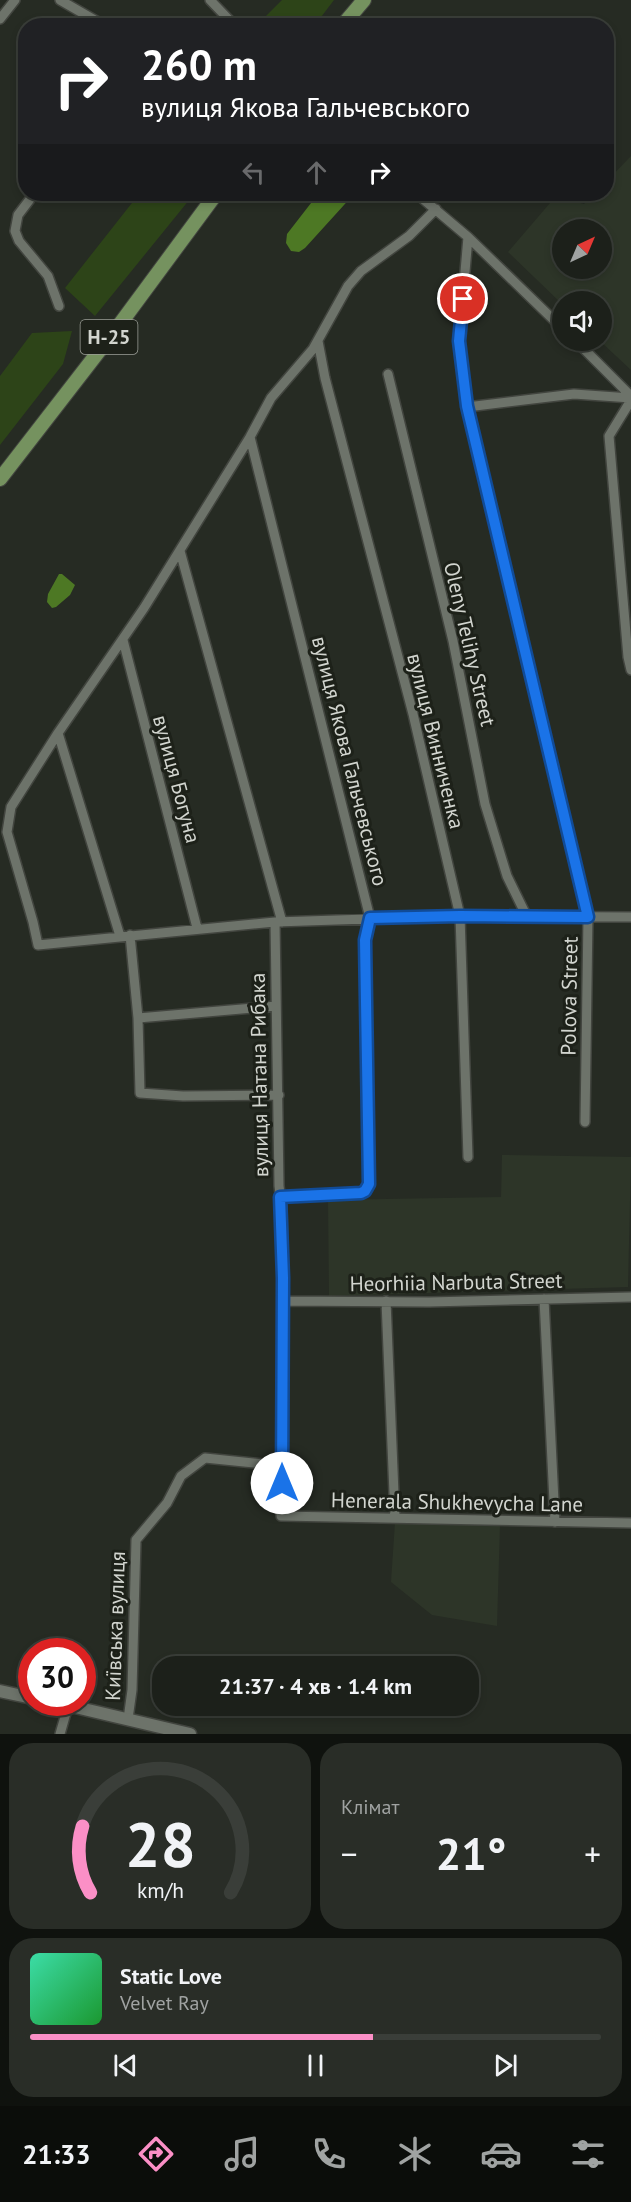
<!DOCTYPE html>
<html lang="uk">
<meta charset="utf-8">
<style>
:root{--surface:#1c201a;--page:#292d27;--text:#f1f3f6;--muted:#a0a3a2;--line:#3a3e39;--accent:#fb8fc6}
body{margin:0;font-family:"PT Sans",sans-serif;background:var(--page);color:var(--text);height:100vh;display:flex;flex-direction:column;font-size:22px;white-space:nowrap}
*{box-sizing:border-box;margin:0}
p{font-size:20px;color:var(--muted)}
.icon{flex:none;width:33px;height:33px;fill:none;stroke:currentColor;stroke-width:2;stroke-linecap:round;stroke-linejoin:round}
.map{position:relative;height:1734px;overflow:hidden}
.side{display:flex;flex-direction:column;gap:9px;padding:9px;background:#0f120e;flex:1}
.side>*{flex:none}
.guide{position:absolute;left:18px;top:18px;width:596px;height:183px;border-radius:24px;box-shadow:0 3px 9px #0003,0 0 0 2px var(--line);background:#202124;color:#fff;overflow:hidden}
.needle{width:39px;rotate:44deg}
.fabs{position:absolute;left:552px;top:219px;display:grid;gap:12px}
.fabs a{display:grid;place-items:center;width:60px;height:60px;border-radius:50%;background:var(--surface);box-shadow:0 3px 9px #0003,0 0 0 2px var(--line);font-size:30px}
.speed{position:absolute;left:18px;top:1638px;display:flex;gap:12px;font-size:30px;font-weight:700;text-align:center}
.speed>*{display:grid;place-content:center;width:78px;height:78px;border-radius:50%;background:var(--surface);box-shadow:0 3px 9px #0003,0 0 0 2px var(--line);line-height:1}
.speed .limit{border:9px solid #d22;background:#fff;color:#111}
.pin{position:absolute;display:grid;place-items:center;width:51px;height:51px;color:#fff;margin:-26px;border:3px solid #fff;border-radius:50%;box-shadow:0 2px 6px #0007}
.me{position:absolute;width:66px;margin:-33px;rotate:0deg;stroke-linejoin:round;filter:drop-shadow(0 0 4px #0008)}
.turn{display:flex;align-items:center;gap:21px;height:126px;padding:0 24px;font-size:27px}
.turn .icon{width:78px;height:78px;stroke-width:2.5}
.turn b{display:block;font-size:42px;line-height:51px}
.lanes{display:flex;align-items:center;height:57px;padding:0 24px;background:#0003;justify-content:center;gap:30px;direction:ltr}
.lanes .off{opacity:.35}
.big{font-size:45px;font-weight:700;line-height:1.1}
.side .widget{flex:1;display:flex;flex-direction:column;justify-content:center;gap:9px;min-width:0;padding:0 21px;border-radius:24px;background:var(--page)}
.side .dial{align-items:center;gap:0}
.dial svg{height:156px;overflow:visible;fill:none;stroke:var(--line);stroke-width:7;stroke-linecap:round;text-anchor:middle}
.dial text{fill:var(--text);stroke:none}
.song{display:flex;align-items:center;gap:18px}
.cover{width:72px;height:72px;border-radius:9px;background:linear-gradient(135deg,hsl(160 70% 55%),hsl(130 70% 35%))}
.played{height:6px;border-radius:3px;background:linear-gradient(90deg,var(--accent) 60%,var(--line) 60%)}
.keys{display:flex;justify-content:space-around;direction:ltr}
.heat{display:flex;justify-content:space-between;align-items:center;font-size:33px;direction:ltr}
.side .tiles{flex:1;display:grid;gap:9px;grid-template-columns:1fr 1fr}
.widget:last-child{grid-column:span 2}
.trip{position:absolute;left:152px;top:1656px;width:327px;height:60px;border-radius:24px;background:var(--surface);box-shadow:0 3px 9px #0003,0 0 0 2px var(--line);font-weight:700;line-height:60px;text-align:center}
.menu{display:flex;height:96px;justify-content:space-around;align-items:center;background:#0b0d0a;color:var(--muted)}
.menu .icon{width:42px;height:42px}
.menu .current{color:var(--accent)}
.menu b{font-size:27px;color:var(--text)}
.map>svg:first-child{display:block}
.built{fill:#2d3528;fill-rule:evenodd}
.green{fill:#2d4418}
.water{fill:#4d7824}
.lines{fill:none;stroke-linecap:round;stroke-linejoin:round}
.minor-casing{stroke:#42453f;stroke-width:12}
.secondary-casing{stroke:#42453f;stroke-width:15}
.primary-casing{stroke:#42453f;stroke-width:16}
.minor{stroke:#6d736a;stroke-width:9}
.secondary{stroke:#6d736a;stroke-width:12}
.primary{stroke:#75925f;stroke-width:14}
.route-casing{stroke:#114b97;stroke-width:15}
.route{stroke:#1a73e8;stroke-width:10}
.labels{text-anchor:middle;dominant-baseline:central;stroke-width:6;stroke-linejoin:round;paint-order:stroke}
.shield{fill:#1d2119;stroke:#9c9f98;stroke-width:1.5}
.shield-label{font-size:20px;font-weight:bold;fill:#d2d5cf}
.street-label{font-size:21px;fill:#d2d5cf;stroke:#1d2119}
</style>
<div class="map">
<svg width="631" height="1734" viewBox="0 0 631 1734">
<rect width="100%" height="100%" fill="#262b23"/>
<path class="built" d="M631,156V370L600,341L602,302H562V304L508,252L556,196L584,204L594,194H606V182ZM562,230H602V268H562Z
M502,1155L631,1157L628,1287L329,1296L328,1200L501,1197Z
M395,1522L500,1525L497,1626L432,1615L391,1582Z"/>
<path class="green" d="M282,0H334L315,25H257Z
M139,194H194L95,316L65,288Z
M72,331L63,364L0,445V376L32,333Z"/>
<path class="water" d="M318,194H354L305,248L299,252L291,251L286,243L287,234Z
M59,574H62L75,585L70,595L56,607L52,608L47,602L48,594Z"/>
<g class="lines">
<g class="minor-casing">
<path id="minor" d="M60,0L105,26
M210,0L235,26
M0,19L15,0
M34,194L18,215L15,231L19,241L48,276L59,306
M417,194L468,237L562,328
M436,209L409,236L361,271L348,286L313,349L271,398L250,437L144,608L58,733L11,807L7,832L33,922L38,945L275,922L460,916L631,917
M468,237L459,341L467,407L588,917L585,1122
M575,340L631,396
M318,341L325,378L413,714L460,916L468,1157
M388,374L453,641L485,804L507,876L527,917
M631,400L609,436L628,657L631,670
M467,407L574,394L631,398
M250,437L370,918L365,940L369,1178L367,1188L361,1193L280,1197
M180,551L282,922
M123,640L197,928
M58,733L120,936
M275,922L279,1186L282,1208L283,1278L281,1516L631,1523
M130,935L138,1018L140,1093L183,1096L279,1095
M138,1018L276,1006
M544,1299L555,1522
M282,1301L429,1302L631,1297
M386,1301L395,1518
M128,1719L132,1690L136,1540L167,1503L181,1476L205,1458L282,1466
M60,1734L68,1706"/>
</g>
<g class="secondary-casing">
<path id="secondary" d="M0,1691L32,1698
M54,1702L190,1734"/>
</g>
<g class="primary-casing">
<path id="primary" d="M342,26L364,0
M0,479L120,324L216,194"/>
</g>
<use href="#minor" class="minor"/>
<use href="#secondary" class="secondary"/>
<use href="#primary" class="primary"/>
</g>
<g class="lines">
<g class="route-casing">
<path id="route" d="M282,1483L283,1278L280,1197L361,1193L365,1191L369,1184L365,940L370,918L460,916L588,917L467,406L459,341L463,299"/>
</g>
<use href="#route" class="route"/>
</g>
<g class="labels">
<rect class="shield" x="80.5" y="320" width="57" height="34" rx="4.5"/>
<g class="shield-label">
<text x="109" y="337">Н-25</text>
</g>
<g class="street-label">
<text transform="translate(470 644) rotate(77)">Oleny Telihy Street</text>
<text transform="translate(436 741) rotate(76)">вулиця Винниченка</text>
<text transform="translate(350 761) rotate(76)">вулиця Якова Гальчевського</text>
<text transform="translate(177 779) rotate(75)">вулиця Богуна</text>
<text transform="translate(569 996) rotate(-89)">Polova Street</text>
<text transform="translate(259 1075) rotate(-91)">вулиця Натана Рибака</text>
<text transform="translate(456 1282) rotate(-1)">Heorhiia Narbuta Street</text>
<text transform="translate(457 1502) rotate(1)">Henerala Shukhevycha Lane</text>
<text transform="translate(115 1626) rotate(-88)">Київська вулиця</text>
</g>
</g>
</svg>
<div class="fabs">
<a><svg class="needle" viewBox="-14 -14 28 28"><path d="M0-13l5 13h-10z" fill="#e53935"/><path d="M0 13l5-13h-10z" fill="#a0a3a2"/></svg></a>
<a><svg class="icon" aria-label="sound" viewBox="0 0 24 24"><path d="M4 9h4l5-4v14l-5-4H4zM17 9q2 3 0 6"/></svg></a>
</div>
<div class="speed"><div class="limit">30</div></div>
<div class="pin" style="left:463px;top:299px;background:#d93025"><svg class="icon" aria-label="arrive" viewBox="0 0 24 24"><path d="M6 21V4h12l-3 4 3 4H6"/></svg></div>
<svg class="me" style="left:282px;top:1483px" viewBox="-20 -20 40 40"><circle r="19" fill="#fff"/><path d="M0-13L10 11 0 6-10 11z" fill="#1a73e8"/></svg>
<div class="trip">21:37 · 4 хв · 1.4 km</div>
<div class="guide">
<div class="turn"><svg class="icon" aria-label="right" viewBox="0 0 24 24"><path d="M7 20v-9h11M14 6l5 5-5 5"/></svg><div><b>260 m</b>вулиця Якова Гальчевського</div></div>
<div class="lanes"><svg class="icon off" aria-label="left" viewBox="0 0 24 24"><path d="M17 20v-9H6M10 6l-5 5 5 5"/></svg><svg class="icon off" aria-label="ahead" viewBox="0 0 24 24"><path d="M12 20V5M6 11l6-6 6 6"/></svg><svg class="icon" aria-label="right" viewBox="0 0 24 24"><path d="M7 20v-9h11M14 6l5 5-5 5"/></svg></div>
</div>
</div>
<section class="side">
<div class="tiles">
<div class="widget dial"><svg viewBox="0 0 100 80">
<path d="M14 69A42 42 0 1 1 86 69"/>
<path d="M14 69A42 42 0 0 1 10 35" stroke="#fb8fc6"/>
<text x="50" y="56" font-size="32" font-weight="700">28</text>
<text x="50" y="72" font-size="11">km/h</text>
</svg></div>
<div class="widget"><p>Клімат</p>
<div class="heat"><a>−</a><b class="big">21°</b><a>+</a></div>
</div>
<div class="widget">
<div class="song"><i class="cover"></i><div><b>Static Love</b><p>Velvet Ray</p></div></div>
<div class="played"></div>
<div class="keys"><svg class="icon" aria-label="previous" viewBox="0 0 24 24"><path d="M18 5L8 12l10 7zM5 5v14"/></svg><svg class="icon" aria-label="pause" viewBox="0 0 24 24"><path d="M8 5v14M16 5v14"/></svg><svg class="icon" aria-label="next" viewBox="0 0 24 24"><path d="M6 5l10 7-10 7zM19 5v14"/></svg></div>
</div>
</div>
</section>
<nav class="menu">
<b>21:33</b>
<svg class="icon current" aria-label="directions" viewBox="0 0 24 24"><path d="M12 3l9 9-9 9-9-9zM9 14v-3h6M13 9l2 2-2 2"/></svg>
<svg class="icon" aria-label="music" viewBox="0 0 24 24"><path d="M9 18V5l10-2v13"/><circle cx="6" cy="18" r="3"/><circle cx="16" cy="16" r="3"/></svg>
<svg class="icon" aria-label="phone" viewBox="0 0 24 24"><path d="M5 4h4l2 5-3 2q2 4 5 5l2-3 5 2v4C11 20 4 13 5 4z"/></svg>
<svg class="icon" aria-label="climate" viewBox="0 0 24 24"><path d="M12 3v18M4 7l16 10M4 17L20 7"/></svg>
<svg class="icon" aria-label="car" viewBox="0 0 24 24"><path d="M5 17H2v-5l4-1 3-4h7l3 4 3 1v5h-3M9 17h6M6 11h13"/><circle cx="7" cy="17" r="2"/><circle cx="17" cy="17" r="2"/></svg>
<svg class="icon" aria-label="filters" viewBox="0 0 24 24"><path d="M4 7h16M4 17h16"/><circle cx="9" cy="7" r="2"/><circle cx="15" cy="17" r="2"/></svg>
</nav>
